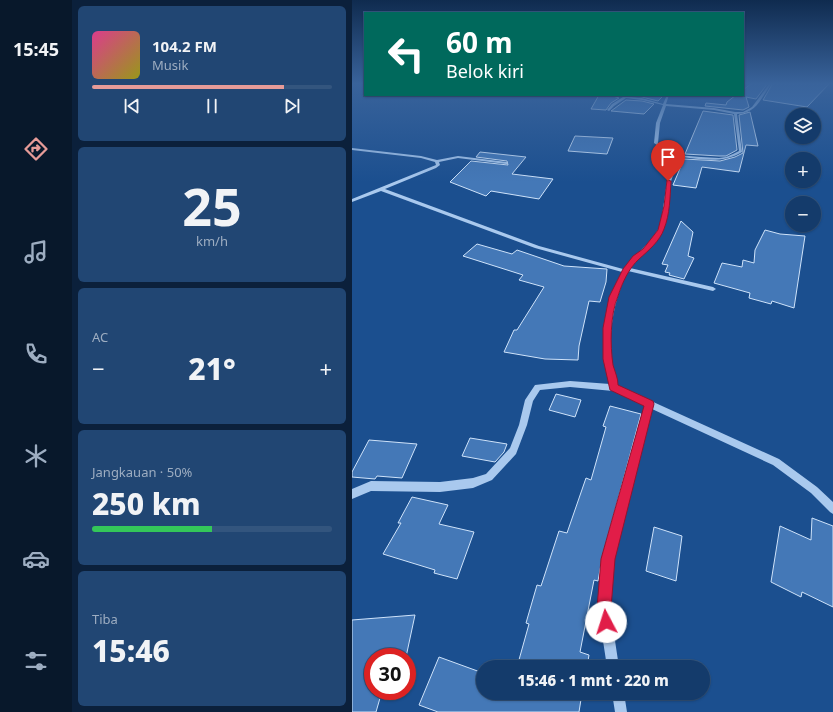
<!DOCTYPE html>
<html lang="id">
<meta charset="utf-8">
<style>
:root{--surface:#143b6b;--page:#214673;--text:#f1f3f6;--muted:#9dadc1;--line:#33557e;--accent:#e69b98}
body{margin:0;font-family:"Noto Sans",sans-serif;background:var(--page);color:var(--text);height:100vh;display:flex;flex-direction:column;font-size:15px;white-space:nowrap}
*{box-sizing:border-box;margin:0}
p{font-size:13px;color:var(--muted)}
.icon{flex:none;width:22px;height:22px;fill:none;stroke:currentColor;stroke-width:2;stroke-linecap:round;stroke-linejoin:round}
.map{position:relative;flex:1;overflow:hidden}
.panel{display:flex;flex-direction:column;gap:6px;padding:6px;background:#0b203b;width:280px}
.panel>*{flex:none}
.banner{position:absolute;left:12px;top:12px;width:380px;height:84px;border-radius:0px;box-shadow:0 1px 3px #0004,0 0 0 1px var(--line);background:#00695c;color:#fff;overflow:hidden}
.fabs{position:absolute;left:433px;top:108px;display:grid;gap:8px}
.fabs a{display:grid;place-items:center;width:36px;height:36px;border-radius:50%;background:var(--surface);box-shadow:0 1px 3px #0004,0 0 0 1px var(--line);font-size:20px}
.speed{position:absolute;left:12px;top:648px;display:flex;gap:8px;font-size:20px;font-weight:700;text-align:center}
.speed>*{display:grid;place-content:center;width:52px;height:52px;border-radius:50%;background:var(--surface);box-shadow:0 1px 3px #0004,0 0 0 1px var(--line);line-height:1}
.speed .limit{border:6px solid #d22;background:#fff;color:#111}
.pin{position:absolute;display:grid;place-items:center;width:34px;height:34px;color:#fff;margin:-41px -17px;border-radius:50% 50% 50% 0;rotate:-45deg;box-shadow:0 0 4px #0007}
.pin .icon{rotate:45deg}
.me{position:absolute;width:44px;margin:-22px;rotate:355deg;stroke-linejoin:round;filter:drop-shadow(0 0 3px #0008)}
.turn{display:flex;align-items:center;gap:14px;height:84px;padding:0 16px;font-size:18px}
.turn .icon{width:52px;height:52px;stroke-width:2.5}
.turn b{display:block;font-size:28px;line-height:34px}
.big{font-size:30px;font-weight:800;line-height:1.1}
.panel .widget{flex:1;display:flex;flex-direction:column;justify-content:center;gap:6px;min-width:0;padding:0 14px;border-radius:6px;background:var(--page)}
.panel .dial{align-items:center;gap:0}
.dial b{font-size:52px;line-height:1}
.song{display:flex;align-items:center;gap:12px}
.cover{width:48px;height:48px;border-radius:6px;background:linear-gradient(135deg,hsl(330 70% 55%),hsl(60 70% 35%))}
.played{height:4px;border-radius:2px;background:linear-gradient(90deg,var(--accent) 80%,var(--line) 80%)}
.keys{display:flex;justify-content:space-around;direction:ltr}
.heat{display:flex;justify-content:space-between;align-items:center;font-size:22px;direction:ltr}
.charge{height:6px;border-radius:3px;background:linear-gradient(90deg,#34c759 50%,var(--line) 0)}
.trip{position:absolute;left:124px;top:660px;width:234px;height:40px;border-radius:20px;background:var(--surface);box-shadow:0 1px 3px #0004,0 0 0 1px var(--line);font-weight:800;line-height:40px;text-align:center}
main{display:flex;flex:1;min-height:0}
.tabs{display:flex;flex-direction:column;width:72px;justify-content:space-around;align-items:center;background:#08182b;color:var(--muted)}
.tabs .icon{width:28px;height:28px}
.tabs .current{color:var(--accent)}
.tabs b{font-size:18px;color:var(--text)}
.map>svg:first-child{display:block}
.building{fill:#4478b7;stroke:#cfe3fa}
.lines{fill:none;stroke-linecap:round;stroke-linejoin:round}
.minor{fill:#a9c9ee;fill-rule:evenodd}
.route{fill:#e11d48;stroke:#92132f}
</style>
<main>
<nav class="tabs">
<b>15:45</b>
<svg class="icon current" aria-label="directions" viewBox="0 0 24 24"><path d="M12 3l9 9-9 9-9-9zM9 14v-3h6M13 9l2 2-2 2"/></svg>
<svg class="icon" aria-label="music" viewBox="0 0 24 24"><path d="M9 18V5l10-2v13"/><circle cx="6" cy="18" r="3"/><circle cx="16" cy="16" r="3"/></svg>
<svg class="icon" aria-label="phone" viewBox="0 0 24 24"><path d="M5 4h4l2 5-3 2q2 4 5 5l2-3 5 2v4C11 20 4 13 5 4z"/></svg>
<svg class="icon" aria-label="climate" viewBox="0 0 24 24"><path d="M12 3v18M4 7l16 10M4 17L20 7"/></svg>
<svg class="icon" aria-label="car" viewBox="0 0 24 24"><path d="M5 17H2v-5l4-1 3-4h7l3 4 3 1v5h-3M9 17h6M6 11h13"/><circle cx="7" cy="17" r="2"/><circle cx="17" cy="17" r="2"/></svg>
<svg class="icon" aria-label="filters" viewBox="0 0 24 24"><path d="M4 7h16M4 17h16"/><circle cx="9" cy="7" r="2"/><circle cx="15" cy="17" r="2"/></svg>
</nav>
<section class="panel">
<div class="widget">
<div class="song"><i class="cover"></i><div><b>104.2 FM</b><p>Musik</p></div></div>
<div class="played"></div>
<div class="keys"><svg class="icon" aria-label="previous" viewBox="0 0 24 24"><path d="M18 5L8 12l10 7zM5 5v14"/></svg><svg class="icon" aria-label="pause" viewBox="0 0 24 24"><path d="M8 5v14M16 5v14"/></svg><svg class="icon" aria-label="next" viewBox="0 0 24 24"><path d="M6 5l10 7-10 7zM19 5v14"/></svg></div>
</div>
<div class="widget dial"><b>25</b><p>km/h</p></div>
<div class="widget"><p>AC</p>
<div class="heat"><a>−</a><b class="big">21°</b><a>+</a></div>
</div>
<div class="widget"><p>Jangkauan · 50%</p><b class="big">250 km</b><div class="charge"></div></div>
<div class="widget"><p>Tiba</p><b class="big">15:46</b></div>
</section>
<div class="map">
<svg width="481" height="712" viewBox="0 0 481 712">
<rect width="100%" height="100%" fill="#1b4f8f"/>
<path class="building" d="M400,83H416L404,99L394,97L397,107L391,110L353,106L354,103L374,105L375,102L384,95H391V90Z
M421,83H478L455,107L411,100Z
M247,95H258L267,98L259,103L254,110L239,109Z
M275,95H312L306,101L290,97Z
M274,100L290,101L302,104L292,114L259,111Z
M351,111L381,115L385,150L374,156H367L333,154Z
M398,112L406,146L394,145L387,172L350,167L344,188L321,185L332,159L368,161L383,157L391,153L387,115Z
M223,136L261,138L255,154L216,151Z
M128,152L174,157L160,174L201,179L187,199L139,191L134,196L98,182L119,161L156,165L155,161L124,157Z
M329,221L341,232L336,256L342,258L332,279L317,275L318,273L313,272L316,265L310,264Z
M413,230L428,234L453,236L442,308L420,301L419,304L397,298L398,293L362,283L370,263L390,267L391,260L402,263L403,250Z
M125,244L160,254L165,250L212,266L255,269L254,282L248,302L237,301L227,346L226,360L193,359L152,352L162,330H165L192,287L167,280L171,275L111,256Z
M204,394L229,400L223,417L197,410Z
M258,406L289,414L250,559L246,581L242,580L228,652L237,655L235,667H165L177,624L174,623L185,585L189,586L207,531L215,533L234,478L239,480L254,427L251,426Z
M118,438L155,444L152,452L143,462L110,456Z
M17,440L65,444L50,478L25,476L23,479L0,477V472Z
M60,497L96,505L87,524L122,532L105,579L82,573L83,570L31,554L49,523H46Z
M460,518L481,526V607L450,592L449,597L419,582L428,526L459,540Z
M302,527L330,536L324,581L294,571Z
M63,615L54,657H21V691H30L24,712H0V620Z
M87,657L131,673V693H230L227,712H86L67,705Z"/>
<g class="lines">
<path class="minor" d="M418,83H420C409,97 406,113 385,114L390,152C371,164 349,159 328,157L319,181L315,216L311,228L304,241L278,268L361,287L364,289L361,291L276,271C262,299 256,331 260,362C261,370 264,378 266,386L427,459L465,487L481,502V514L478,512L459,493L421,465L300,409L261,559L258,608L267,667H255L246,608L251,559L293,406L261,391L218,387L188,390L181,401L175,425L164,454L140,480L121,488L88,492L19,491L0,499V489L19,481L88,482L121,478L134,474L158,448L167,425L173,400L183,385L218,381L258,384C256,377 254,370 253,363C248,332 255,299 270,272L183,248L29,191L0,202V199L84,165L83,162L69,158L0,150V148L69,156L85,160L106,156L155,162V164H154L106,158L87,162L88,165L84,168L33,189L187,246L271,269L300,239L307,228L310,216L315,181L324,158L302,143L304,123L311,105L290,100L274,98L262,106L257,111L255,110L260,104L271,97L259,95L290,98L311,104L315,95H317L314,104L362,108L383,112H391L400,107ZM314,106L362,110L382,114L387,151L381,154L374,157L367,158L349,157L324,155L306,143L308,123Z
M260,693H272L275,712H263Z"/>
</g>
<linearGradient id="sky" x2="0" y2="1"><stop stop-color="#0f2b4f"/><stop offset="0.46" stop-color="#39639b"/><stop offset="1" stop-color="#39639b" stop-opacity="0"/></linearGradient>
<rect width="481" height="182" fill="url(#sky)"/>
<path class="route" d="M315,180L319,181C318,197 318,214 312,229C308,241 296,251 287,259C277,268 270,283 266,296C258,315 258,345 261,365C263,372 266,378 266,385L301,401L302,404L263,559L259,608L262,622L260,627L254,630L249,627L245,608L249,559L292,406L258,390L251,359V328L257,297L271,269L281,256L291,249L306,230L312,206Z"/>
</svg>
<div class="fabs">
<a><svg class="icon" aria-label="layers" viewBox="0 0 24 24"><path d="M12 4l9 5-9 5-9-5zM3 14l9 5 9-5"/></svg></a>
<a>+</a>
<a>−</a>
</div>
<div class="speed"><div class="limit">30</div></div>
<div class="pin" style="left:316px;top:181px;background:#d93025"><svg class="icon" aria-label="arrive" viewBox="0 0 24 24"><path d="M6 21V4h12l-3 4 3 4H6"/></svg></div>
<svg class="me" style="left:254px;top:622px" viewBox="-20 -20 40 40"><circle r="19" fill="#fff"/><path d="M0-13L10 11 0 6-10 11z" fill="#e11d48"/></svg>
<div class="trip">15:46 · 1 mnt · 220 m</div>
<div class="banner">
<div class="turn"><svg class="icon" aria-label="left" viewBox="0 0 24 24"><path d="M17 20v-9H6M10 6l-5 5 5 5"/></svg><div><b>60 m</b>Belok kiri</div></div>
</div>
</div>
</main>
